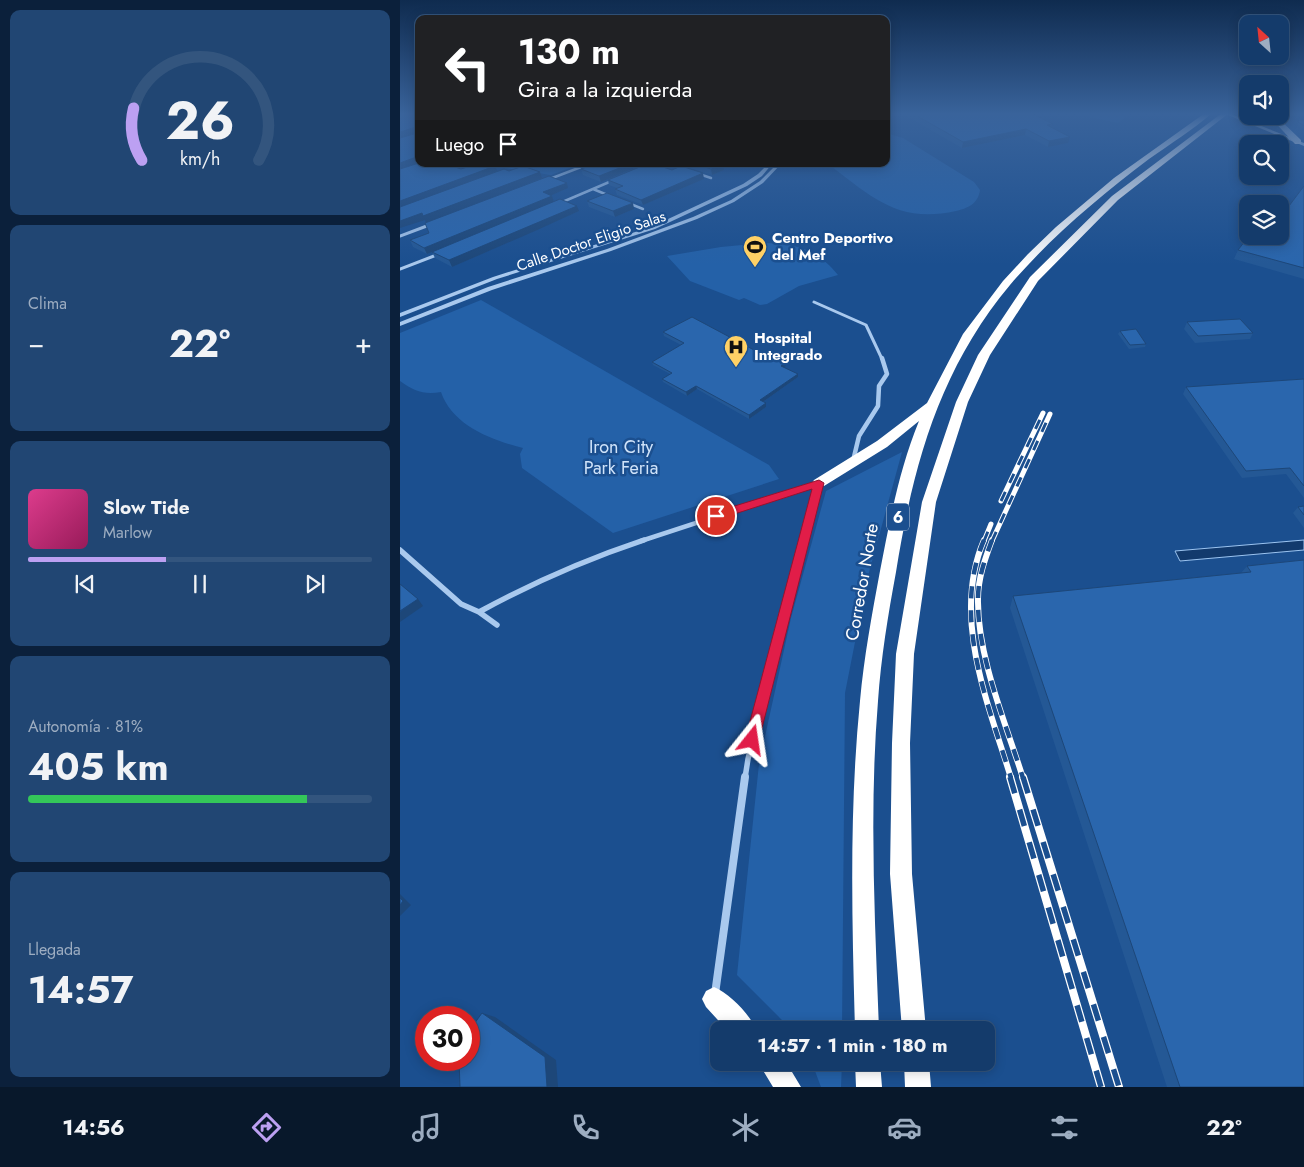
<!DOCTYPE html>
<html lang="es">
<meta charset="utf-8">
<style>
:root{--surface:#143b6b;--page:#214673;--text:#f1f3f6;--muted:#9dadc1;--line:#33557e;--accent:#bca0f2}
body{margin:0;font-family:Jost,sans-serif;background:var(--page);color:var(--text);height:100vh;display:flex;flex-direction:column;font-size:19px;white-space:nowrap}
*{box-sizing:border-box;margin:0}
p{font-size:16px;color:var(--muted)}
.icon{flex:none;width:28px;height:28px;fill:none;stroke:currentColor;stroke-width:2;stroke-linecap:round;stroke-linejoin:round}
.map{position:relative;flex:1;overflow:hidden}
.panel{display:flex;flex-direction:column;gap:10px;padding:10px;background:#0b203b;width:400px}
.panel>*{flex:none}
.guide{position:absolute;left:15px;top:15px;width:475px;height:152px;border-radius:10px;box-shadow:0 2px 12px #0003,0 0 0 1px var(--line);background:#202124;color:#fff;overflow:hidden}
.needle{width:32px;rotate:333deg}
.controls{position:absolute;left:839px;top:15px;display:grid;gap:10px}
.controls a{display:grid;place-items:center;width:50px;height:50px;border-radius:10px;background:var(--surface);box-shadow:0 2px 12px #0003,0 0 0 1px var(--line);font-size:25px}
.speed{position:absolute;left:15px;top:1006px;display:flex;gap:10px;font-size:25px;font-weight:700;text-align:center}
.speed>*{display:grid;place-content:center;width:65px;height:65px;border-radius:50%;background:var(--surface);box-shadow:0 2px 12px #0003,0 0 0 1px var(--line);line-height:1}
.speed .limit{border:8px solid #d22;background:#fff;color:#111}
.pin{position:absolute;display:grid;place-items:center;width:42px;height:42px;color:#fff;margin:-21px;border:2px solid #fff;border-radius:50%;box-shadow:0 1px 5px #0007}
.me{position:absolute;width:55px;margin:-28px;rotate:15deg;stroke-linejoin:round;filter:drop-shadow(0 0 4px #0008)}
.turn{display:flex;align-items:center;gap:18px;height:105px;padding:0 20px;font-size:22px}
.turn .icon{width:65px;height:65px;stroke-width:2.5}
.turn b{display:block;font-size:35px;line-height:42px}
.then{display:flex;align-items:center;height:48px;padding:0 20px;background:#0003;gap:10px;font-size:19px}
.big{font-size:38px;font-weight:700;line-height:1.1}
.panel .widget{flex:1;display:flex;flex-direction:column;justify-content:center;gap:8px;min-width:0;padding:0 18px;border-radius:10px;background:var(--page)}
.panel .dial{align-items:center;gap:0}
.dial svg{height:130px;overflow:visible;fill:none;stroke:var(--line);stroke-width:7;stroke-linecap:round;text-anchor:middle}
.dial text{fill:var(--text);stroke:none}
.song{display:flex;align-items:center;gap:15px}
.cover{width:60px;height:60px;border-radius:8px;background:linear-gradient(135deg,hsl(330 70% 55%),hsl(330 70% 35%))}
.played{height:5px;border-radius:2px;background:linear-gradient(90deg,var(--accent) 40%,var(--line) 40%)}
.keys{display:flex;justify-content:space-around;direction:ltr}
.heat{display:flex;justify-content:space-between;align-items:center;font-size:28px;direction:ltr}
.charge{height:8px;border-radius:4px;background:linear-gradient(90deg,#34c759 81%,var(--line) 0)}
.trip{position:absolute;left:310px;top:1021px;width:285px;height:50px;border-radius:10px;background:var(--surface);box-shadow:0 2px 12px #0003,0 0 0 1px var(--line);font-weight:700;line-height:50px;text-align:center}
.menu{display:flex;height:80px;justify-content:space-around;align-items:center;background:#08182b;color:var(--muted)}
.menu .icon{width:35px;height:35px}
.menu .selected{color:var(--accent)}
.menu b{font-size:22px;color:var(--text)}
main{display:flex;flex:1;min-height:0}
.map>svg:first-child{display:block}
.green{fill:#2461a8}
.water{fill:#123a6d;stroke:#9cc4f0}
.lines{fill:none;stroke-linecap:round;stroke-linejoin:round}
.minor-far4{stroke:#a9c9ee;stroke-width:2.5}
.minor-far3{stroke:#a9c9ee;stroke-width:3}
.minor-far2{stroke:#a9c9ee;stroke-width:4.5}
.minor-far1{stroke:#a9c9ee;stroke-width:5.5}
.minor{stroke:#a9c9ee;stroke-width:8}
.tertiary{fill:#a9c9ee;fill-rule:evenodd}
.secondary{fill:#d6e6fa;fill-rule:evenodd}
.motorway{fill:#fff;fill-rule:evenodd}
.rail-far2-casing{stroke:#fff;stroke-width:5}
.rail-far1-casing{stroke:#fff;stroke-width:6}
.rail-casing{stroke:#fff;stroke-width:8}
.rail-far2{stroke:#1b4f8f;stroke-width:3;stroke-dasharray:10;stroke-linecap:butt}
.rail-far1{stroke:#1b4f8f;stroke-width:4.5;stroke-dasharray:12;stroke-linecap:butt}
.rail{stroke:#1b4f8f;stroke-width:5.5;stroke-dasharray:17;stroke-linecap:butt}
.wall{fill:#245895}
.shaded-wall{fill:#1d4779}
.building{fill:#2a66ad;stroke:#1d4779}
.route{fill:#e11d48;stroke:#92132f}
.labels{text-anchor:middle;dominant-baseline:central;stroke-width:5;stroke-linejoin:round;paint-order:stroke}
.far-poi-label{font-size:15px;font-weight:bold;fill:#fff;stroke:#1b4f8f;text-anchor:start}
.far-street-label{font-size:15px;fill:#fff;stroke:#1b4f8f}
.shield{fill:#1b4f8f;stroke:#bbcadd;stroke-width:1}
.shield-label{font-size:16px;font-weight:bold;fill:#fff}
.park-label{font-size:18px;fill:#cfe3fa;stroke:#1b4f8f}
.street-label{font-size:18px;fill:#fff;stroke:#1b4f8f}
</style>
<main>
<section class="panel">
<div class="widget dial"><svg viewBox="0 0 100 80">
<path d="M14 69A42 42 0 1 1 86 69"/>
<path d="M14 69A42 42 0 0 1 9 37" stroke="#bca0f2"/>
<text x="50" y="56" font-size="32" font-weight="700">26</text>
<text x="50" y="72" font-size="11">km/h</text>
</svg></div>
<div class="widget"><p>Clima</p>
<div class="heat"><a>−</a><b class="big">22°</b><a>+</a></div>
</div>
<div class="widget">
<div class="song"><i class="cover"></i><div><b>Slow Tide</b><p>Marlow</p></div></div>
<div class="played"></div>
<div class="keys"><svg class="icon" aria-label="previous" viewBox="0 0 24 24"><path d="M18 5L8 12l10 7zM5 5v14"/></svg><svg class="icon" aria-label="pause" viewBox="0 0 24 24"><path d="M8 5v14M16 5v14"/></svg><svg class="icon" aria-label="next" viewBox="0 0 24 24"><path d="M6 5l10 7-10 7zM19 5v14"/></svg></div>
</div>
<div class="widget"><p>Autonomía · 81%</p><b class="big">405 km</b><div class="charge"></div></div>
<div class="widget"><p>Llegada</p><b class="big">14:57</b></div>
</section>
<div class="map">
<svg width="904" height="1087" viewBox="0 0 904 1087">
<rect width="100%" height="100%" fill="#1b4f8f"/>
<path class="green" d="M678,113H731L718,123L676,114Z
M486,133L503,138L574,182L580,190C578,204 568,208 556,211C497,224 471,196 428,164H486Z
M78,164H181L151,175Z
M363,243C396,244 416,248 438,275L399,286L367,304L360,305L344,298L339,300L290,281L267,256L321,247Z
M81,300L369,465L379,479L213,533L122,468L120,454L123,448C91,440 52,425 41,392C24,395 14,391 0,381V333Z
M502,452L468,576L445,693L442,1030H392L337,975L359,764L391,618L426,491Z
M412,1063H442L441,1087H421Z"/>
<path class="water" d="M904,540V550L780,561L775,551Z"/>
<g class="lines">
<path class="minor-far4" d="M270,164L284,169
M299,174L311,178
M147,180L189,164
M193,189L210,196
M160,203L214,180
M228,203L243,209"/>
<path class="minor-far3" d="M0,236L32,224
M0,269L39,254
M414,302L466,325L482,359"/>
<path class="minor-far2" d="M453,461L459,436L478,406L479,386L487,374L482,358
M241,541L418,483
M404,541L419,483"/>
<path class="minor-far1" d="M0,550L61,604L79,612L97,625
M79,612C132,583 187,559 244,540
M345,778L348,759L404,540"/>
<path class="minor" d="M315,994L345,777"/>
<path class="tertiary" d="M368,164H372L362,176L347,186L255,229L97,279L0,317V313L93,277L251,227L343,184L358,174Z
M377,164H381L363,183L334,202L297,219L211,251L92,290L0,326V322L88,287L207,249L293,217L331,200L360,181Z"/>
<path class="secondary" d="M823,113H829L904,143V146Z"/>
<path class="motorway" d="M805,113H812C793,130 770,144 749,159C699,197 651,237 610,285C539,370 513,466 496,572C488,615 481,658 478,701C469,811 475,921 479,1030H455C452,921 449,811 460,701C464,657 472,614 480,571C490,520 499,470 519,421L487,447L424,486H414L412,483L414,480L477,441L527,403L563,334L603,281L628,254L656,227L714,178Z
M822,113H829L718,200L638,281L590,355L568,402L536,502L514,654L510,743L512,874L526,1030H502L490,874L492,743L496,654L522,502L556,402L578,355L630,277L712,196Z
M869,116H876L901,140V144H895Z
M314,987C330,994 350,1014 356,1030H327L306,1007L302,999L306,991Z
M358,1062H386L401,1087H373Z
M455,1062H480L482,1087H456Z
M504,1062H529L531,1087H505Z"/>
<g class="rail-far2-casing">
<path id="rail-far2" d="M601,501L643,413
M584,541L591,524
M592,541L650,414"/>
</g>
<g class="rail-far1-casing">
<path id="rail-far1" d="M584,540C551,617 588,703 611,778
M592,540C585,559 578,578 578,599C577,656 606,724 623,778"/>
</g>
<g class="rail-casing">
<path id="rail" d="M610,777L701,1087
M623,777L719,1087"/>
</g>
<use href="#rail-far2" class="rail-far2"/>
<use href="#rail-far1" class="rail-far1"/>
<use href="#rail" class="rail"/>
</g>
<path class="wall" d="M501,113H631L652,128L668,143L648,147L625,135L562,148Z
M904,120V130L896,123L897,121Z
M195,164H241L242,165L201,182L183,175L181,169Z
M289,164H323L324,170L312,175L290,168Z
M272,170L304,179L243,205L217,195L215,189L217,188L209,185L208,180Z
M904,186V279L834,259L838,250L880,236Z
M168,188L151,195L154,202L179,211L52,267L35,258L32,252L27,254L13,247L10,240L29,233Z
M187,201L234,209L215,217L189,207Z
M787,322L853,333L850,339L795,343L784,329Z
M720,331L746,344L745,347L729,349L718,334Z
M263,332L354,350L386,366L384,367L398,377L363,402L366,407L349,419L297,389L287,396L263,382L262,379L270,374L253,365L252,362L281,345L264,336Z
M904,379V498L886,474L842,478L783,394L786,387Z
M904,506V528L893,513L898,507Z
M904,560V1087H767L610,608L613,596L841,573L847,566Z"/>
<path class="shaded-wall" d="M16,127L19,133L0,139V132Z
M626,129L625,135L562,148L563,142Z
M670,137L668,143L648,147L649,141Z
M19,156V164L0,171V163Z
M230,164H241L242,165L201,182L199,176Z
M323,164L324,170L312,175L311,169Z
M95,166L98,172L0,209V201Z
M140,172L142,178L26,223L25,220L0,228V221Z
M303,173L304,179L243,205L241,200Z
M167,183L168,188L145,198L143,192Z
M152,196L154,202L27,254L24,248Z
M233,203L234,209L215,217L213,211Z
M177,206L179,211L135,231L52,267L49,260Z
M386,362V366L381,369V366Z
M398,374V377L360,404V400Z
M296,386L297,389L287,396L286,392Z
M366,403V407L349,419V415Z
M18,599L23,606L0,622V612Z
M0,894L11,905L0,916Z
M82,1013L95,1017L156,1060L158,1087H147Z"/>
<path class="building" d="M0,113H19V129L16,127L0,132Z
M512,113H631L653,124L647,125L670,137L649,141L626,129L563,142Z
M904,120V126L897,121Z
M19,131V156L0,163V138L17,133Z
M19,163V164H46L61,169L77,164H90L95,166L0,201V169Z
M195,164H230L199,176L181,169Z
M247,164H254L272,170L281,166L303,173L241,200L215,189L223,186L208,180Z
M295,164H323L311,169Z
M123,166L140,172L23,216L22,213L0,221V207L104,169L109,171Z
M149,176L167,183L143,192L152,196L24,248L10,240L29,233L25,223Z
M904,186V268L838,250L849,236H880V218Z
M207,193L233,203L213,211L187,201Z
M160,199L177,206L49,260L32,252Z
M292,317L354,350L386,362L381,366L398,374L360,400L366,403L349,415L296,386L286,392L262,379L272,373L252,362L284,343L263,332Z
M840,319L853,333L798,336L787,322Z
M736,329L746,344L730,345L720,331Z
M904,379V486L890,468L846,471L786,387Z
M904,506V515L898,507Z
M904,560V1087H780L613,596L851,572L847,566Z
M0,584L18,599L0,611Z
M0,898L3,901L0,905Z
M82,1013L145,1057L147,1087H60L59,1060H69V1031Z"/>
<linearGradient id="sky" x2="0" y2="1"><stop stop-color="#0f2b4f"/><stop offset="0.43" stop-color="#39639b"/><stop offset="1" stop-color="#39639b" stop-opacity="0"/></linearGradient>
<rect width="904" height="265" fill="url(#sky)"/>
<path class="route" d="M419,480L424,483L359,740L357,745L352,747L347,745L345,740L412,489L316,520L310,516L312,513Z"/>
<defs>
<g id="stadium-pin" transform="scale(1.25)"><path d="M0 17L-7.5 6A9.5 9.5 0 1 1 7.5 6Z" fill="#ffd166" stroke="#1b4f8f"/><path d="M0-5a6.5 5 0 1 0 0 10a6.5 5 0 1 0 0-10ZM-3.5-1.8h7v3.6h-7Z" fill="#111"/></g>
<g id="hospital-pin" transform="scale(1.25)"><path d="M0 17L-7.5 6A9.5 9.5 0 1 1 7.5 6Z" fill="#ffd166" stroke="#1b4f8f"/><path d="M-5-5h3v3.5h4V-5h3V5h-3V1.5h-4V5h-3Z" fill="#111"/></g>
</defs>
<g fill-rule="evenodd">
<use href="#stadium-pin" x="355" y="247"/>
<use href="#hospital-pin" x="336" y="347"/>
</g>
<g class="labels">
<g class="far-poi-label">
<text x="372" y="238">Centro Deportivo<tspan x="372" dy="17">del Mef</tspan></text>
<text x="354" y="338">Hospital<tspan x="354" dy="17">Integrado</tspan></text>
</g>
<g class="far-street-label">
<text transform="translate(191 241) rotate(-19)">Calle Doctor Eligio Salas</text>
</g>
<rect class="shield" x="487" y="503.5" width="22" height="27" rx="4"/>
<g class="shield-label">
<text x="498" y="517">6</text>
</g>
<g class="park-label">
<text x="221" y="447">Iron City<tspan x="221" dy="21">Park Feria</tspan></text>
</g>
<g class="street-label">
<text transform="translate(462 582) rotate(-80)">Corredor Norte</text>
</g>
</g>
</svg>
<div class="controls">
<a><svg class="needle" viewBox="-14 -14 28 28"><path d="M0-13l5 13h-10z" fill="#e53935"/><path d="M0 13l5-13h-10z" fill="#9dadc1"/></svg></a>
<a><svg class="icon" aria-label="sound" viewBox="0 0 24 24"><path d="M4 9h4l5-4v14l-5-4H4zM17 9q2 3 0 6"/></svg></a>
<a><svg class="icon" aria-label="search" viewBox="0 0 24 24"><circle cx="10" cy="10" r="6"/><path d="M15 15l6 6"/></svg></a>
<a><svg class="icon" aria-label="layers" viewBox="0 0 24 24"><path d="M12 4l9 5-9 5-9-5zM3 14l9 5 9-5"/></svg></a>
</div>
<div class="speed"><div class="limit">30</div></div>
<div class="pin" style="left:316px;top:516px;background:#d93025"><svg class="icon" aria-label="arrive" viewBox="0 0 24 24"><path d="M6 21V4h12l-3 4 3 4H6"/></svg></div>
<svg class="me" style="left:352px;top:740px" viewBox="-20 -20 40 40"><path d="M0-17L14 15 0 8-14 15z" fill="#e11d48" stroke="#fff" stroke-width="4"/></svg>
<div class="trip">14:57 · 1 min · 180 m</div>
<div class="guide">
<div class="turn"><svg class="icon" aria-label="left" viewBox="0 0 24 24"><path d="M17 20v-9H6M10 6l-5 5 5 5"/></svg><div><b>130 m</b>Gira a la izquierda</div></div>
<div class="then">Luego<svg class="icon" aria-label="arrive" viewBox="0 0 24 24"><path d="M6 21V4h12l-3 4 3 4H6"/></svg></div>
</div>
</div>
</main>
<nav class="menu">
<b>14:56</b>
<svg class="icon selected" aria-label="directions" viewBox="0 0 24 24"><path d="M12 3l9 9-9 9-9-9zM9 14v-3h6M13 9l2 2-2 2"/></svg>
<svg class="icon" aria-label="music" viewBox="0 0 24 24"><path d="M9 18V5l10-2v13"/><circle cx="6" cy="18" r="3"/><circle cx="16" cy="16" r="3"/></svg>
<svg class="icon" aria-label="phone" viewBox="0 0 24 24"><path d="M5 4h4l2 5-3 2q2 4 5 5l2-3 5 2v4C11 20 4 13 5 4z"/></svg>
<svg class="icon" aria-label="climate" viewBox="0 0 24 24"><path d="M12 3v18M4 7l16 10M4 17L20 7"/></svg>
<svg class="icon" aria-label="car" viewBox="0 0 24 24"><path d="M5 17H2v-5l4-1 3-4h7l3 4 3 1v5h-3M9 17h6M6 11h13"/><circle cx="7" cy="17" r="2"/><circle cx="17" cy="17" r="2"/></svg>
<svg class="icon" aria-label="filters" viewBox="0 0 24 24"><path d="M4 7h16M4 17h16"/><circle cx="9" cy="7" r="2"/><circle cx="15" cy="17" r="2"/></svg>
<b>22°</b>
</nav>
